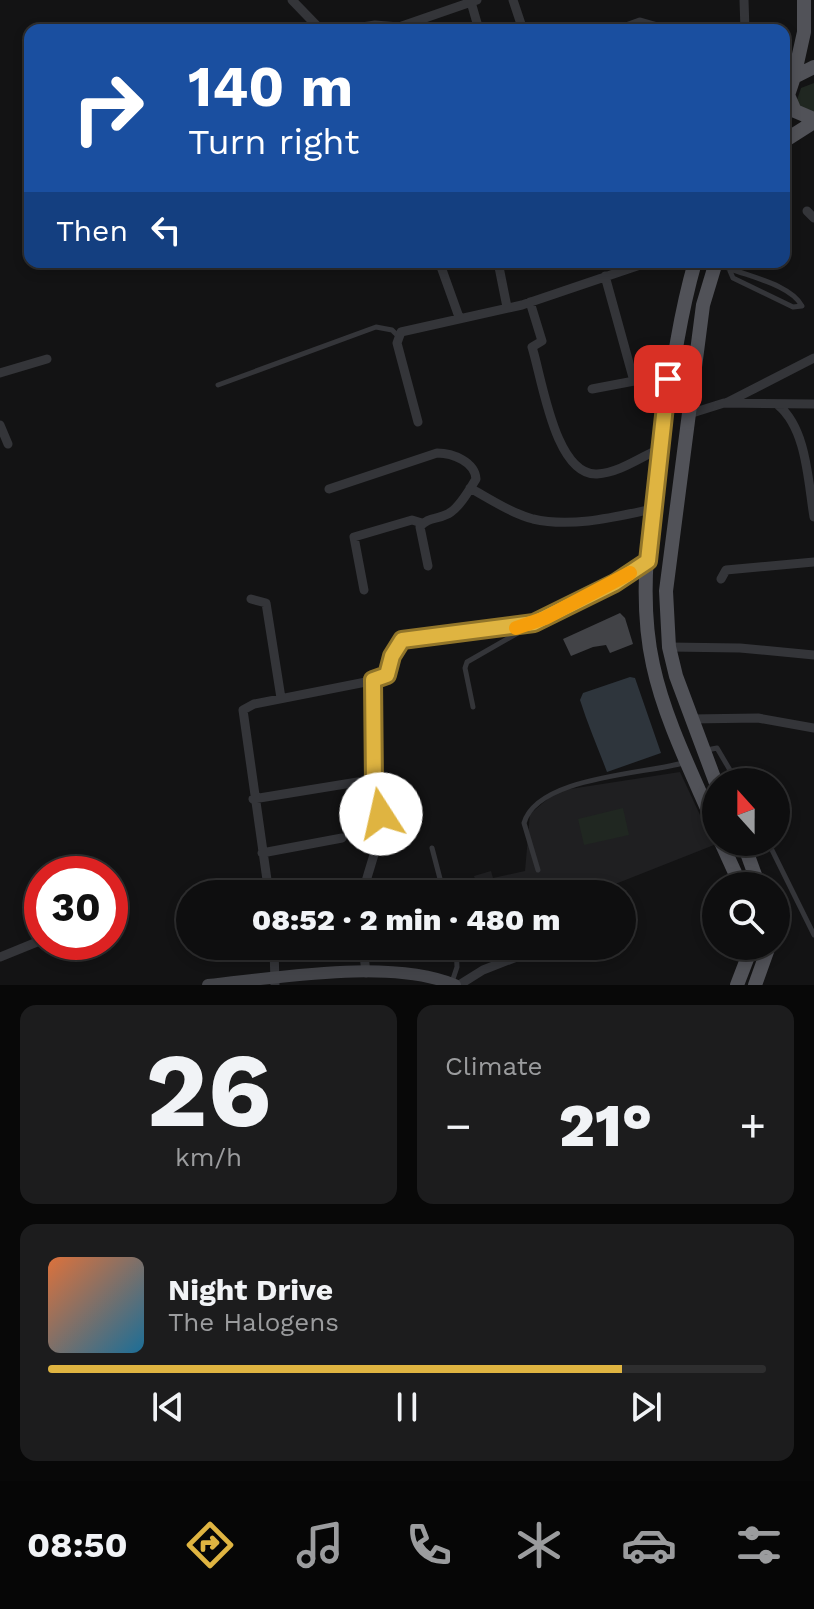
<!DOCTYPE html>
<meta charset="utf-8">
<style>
:root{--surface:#0e0e0f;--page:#1c1c1d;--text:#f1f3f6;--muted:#9b9c9e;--line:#2e2e2f;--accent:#dfb441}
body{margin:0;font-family:"Work Sans",sans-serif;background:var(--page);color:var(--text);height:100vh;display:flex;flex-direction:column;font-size:30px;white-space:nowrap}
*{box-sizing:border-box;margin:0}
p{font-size:26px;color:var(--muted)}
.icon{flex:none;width:44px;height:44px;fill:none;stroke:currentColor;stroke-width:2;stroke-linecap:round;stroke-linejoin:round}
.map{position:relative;height:985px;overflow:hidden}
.details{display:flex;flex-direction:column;gap:20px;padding:20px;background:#080808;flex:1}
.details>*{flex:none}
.guide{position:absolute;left:24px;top:24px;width:766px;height:244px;border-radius:16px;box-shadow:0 4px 12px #0003,0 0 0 2px var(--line);background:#1a4fa0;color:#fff;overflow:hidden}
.needle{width:52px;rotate:339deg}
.fabs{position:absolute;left:702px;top:768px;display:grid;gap:16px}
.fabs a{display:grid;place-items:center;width:88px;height:88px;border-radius:50%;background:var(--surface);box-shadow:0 4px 12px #0003,0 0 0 2px var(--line);font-size:40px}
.speed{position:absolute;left:24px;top:856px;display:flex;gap:16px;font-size:40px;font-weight:700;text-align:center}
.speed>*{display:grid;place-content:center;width:104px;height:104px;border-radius:50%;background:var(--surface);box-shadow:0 4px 12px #0003,0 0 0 2px var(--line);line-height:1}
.speed .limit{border:12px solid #d22;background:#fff;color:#111}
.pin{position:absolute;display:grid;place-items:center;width:68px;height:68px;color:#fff;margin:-34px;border-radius:16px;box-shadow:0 4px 12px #0006}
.me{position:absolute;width:88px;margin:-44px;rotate:350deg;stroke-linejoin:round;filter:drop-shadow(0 0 6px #0008)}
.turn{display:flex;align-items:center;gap:28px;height:168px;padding:0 32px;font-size:36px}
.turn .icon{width:104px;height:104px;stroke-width:2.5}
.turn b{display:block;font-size:56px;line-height:68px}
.then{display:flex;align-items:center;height:76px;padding:0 32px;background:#0003;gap:16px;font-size:30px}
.big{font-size:60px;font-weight:800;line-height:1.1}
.details .widget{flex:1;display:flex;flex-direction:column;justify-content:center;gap:12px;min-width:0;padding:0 28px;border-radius:16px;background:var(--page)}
.details .dial{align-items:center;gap:0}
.dial b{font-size:104px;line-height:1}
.song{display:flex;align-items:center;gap:24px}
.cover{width:96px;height:96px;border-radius:12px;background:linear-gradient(135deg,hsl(20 70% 55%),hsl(200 70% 35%))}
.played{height:8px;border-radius:4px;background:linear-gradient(90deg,var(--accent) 80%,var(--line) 80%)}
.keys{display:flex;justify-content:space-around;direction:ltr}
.heat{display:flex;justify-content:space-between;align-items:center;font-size:44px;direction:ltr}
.details .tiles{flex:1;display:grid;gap:20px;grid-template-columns:1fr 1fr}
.widget:last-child{grid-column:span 2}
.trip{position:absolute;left:176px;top:880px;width:460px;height:80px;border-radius:40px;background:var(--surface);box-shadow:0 4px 12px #0003,0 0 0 2px var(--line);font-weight:800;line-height:80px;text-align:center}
.tabs{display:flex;height:128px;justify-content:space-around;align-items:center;background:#060606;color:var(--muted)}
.tabs .icon{width:56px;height:56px}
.tabs .selected{color:var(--accent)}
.tabs b{font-size:36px;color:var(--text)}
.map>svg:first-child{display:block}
.built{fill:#1f1f21}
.green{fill:#202721}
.water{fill:#2e353c}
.building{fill:#424347}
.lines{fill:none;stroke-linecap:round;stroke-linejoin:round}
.lane{stroke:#343539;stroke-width:5}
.street{stroke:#343539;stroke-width:9}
.secondary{stroke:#434449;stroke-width:12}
.primary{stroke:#515258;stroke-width:14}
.route-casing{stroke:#91752a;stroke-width:20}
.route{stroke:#dfb441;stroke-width:14}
.slow{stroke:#f59e0b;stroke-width:14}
</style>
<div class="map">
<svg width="814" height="985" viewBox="0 0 814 985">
<rect width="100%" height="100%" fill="#131314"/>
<path class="built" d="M680,772L714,845L590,894H488L491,892L488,884L478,887L474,876L491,871L493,878L525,871L530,814L557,791Z"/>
<path class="green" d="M814,83V113L803,111L797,100L801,88Z
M623,808L629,835L584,845L578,819Z"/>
<path class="water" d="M630,677L635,678L661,753L607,772C598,748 588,725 580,700L583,693Z"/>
<path class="building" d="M620,613L625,618L633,644L610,653L606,645L593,647L571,656L563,639Z"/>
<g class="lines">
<path class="lane" d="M717,263C738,275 790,282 802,306
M730,271L733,278L793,307L802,306
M218,385L376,327L392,330L397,335
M473,707L465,668L467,662L530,626
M707,750L717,748L737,782
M768,842L814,935
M432,848L444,894
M538,870L524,823C537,777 643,774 683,763
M452,982L457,967L456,946"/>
<path class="street" d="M292,0L321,30
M513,0L523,30
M744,0L745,30
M471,2L479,30
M343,30L375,25L399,27L477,0
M618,30L640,22L668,30
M714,30H741
M807,211L814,218
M498,262L507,307
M440,264L459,317
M605,276L634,381
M530,302L542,341L532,347C542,378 555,476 597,474C619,473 641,457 661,448
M0,373L47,359
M592,389L650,378L668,379
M728,402L814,358
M778,405C807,429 808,482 814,517
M689,414L724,403L814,404
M418,422L397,343L401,332L522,305L649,262
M0,425L8,444
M470,488C490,499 511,513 533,519C571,528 615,517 652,509
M329,489L437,453C453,453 475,462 476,479C469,490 461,505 451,512C440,520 428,516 420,527L428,566
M721,579L726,570L814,562
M364,590L354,537L412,520L422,523
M251,599L266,603L281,698
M669,647L740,648L814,655
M373,680L374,784
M691,719L758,718L814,728
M253,799L370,780C397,812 369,860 363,894
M262,853L342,838
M269,894L243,710L254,704L381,679L390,670L397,646L411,637L534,623L615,583L648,561
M274,946L275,985
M363,946L366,973
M0,957L42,940
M459,985L483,970L545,946"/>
<path class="secondary" d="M208,985C277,978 390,958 455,985"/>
<path class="primary" d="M814,67L794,77L788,95L795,111L814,119
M794,77L804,32V0
M784,141L814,122
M695,262C679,318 672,372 664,429C652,506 636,588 653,665C665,721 694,777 716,829
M716,783L676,676L669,647L666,591L703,305L716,262
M721,842L741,886
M743,842L759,886
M737,985L752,946
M755,985L769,946"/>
</g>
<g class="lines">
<g class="route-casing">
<path id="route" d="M381,814L374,784L373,680L387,675L392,656L402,640L534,623L615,583L648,561L668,379"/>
</g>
<use href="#route" class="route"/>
<path class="slow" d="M516,628L545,618L630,573"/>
</g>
</svg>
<div class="fabs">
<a><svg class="needle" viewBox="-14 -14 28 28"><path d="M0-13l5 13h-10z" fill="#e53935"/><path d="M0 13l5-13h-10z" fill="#9b9c9e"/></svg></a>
<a><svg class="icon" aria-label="search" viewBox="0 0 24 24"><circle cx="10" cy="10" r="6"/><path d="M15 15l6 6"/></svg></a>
</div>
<div class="speed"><div class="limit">30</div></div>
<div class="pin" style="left:668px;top:379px;background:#d93025"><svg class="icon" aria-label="arrive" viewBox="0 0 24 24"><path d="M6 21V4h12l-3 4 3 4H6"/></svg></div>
<svg class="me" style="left:381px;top:814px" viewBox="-20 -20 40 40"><circle r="19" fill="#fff"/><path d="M0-13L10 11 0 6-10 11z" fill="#dfb441"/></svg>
<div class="trip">08:52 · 2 min · 480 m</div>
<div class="guide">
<div class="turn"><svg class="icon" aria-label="right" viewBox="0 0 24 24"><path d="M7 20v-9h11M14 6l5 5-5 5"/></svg><div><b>140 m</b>Turn right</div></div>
<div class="then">Then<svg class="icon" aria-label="left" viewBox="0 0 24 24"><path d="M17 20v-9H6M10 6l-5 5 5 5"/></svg></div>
</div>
</div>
<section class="details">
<div class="tiles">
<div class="widget dial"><b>26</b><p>km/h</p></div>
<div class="widget"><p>Climate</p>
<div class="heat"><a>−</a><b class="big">21°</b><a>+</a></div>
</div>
<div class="widget">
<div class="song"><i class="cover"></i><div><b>Night Drive</b><p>The Halogens</p></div></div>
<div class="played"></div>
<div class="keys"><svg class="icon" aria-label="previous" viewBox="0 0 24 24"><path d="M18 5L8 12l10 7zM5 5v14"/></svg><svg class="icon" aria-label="pause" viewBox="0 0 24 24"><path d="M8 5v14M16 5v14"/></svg><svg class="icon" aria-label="next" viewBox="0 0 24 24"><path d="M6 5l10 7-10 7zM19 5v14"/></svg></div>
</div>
</div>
</section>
<nav class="tabs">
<b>08:50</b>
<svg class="icon selected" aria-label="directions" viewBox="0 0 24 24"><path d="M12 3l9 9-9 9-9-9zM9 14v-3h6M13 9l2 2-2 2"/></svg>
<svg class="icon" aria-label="music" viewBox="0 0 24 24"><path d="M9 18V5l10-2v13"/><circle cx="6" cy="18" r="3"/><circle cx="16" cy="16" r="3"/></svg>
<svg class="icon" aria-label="phone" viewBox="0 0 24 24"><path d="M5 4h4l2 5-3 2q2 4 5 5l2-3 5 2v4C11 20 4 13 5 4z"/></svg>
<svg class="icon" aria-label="climate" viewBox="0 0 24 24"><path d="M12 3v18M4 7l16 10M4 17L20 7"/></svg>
<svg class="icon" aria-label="car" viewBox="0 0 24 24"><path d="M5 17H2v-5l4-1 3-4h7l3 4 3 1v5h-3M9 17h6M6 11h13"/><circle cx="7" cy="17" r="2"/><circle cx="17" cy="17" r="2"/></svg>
<svg class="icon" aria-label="filters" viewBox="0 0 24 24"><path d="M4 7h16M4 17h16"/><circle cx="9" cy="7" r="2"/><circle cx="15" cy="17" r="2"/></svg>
</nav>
